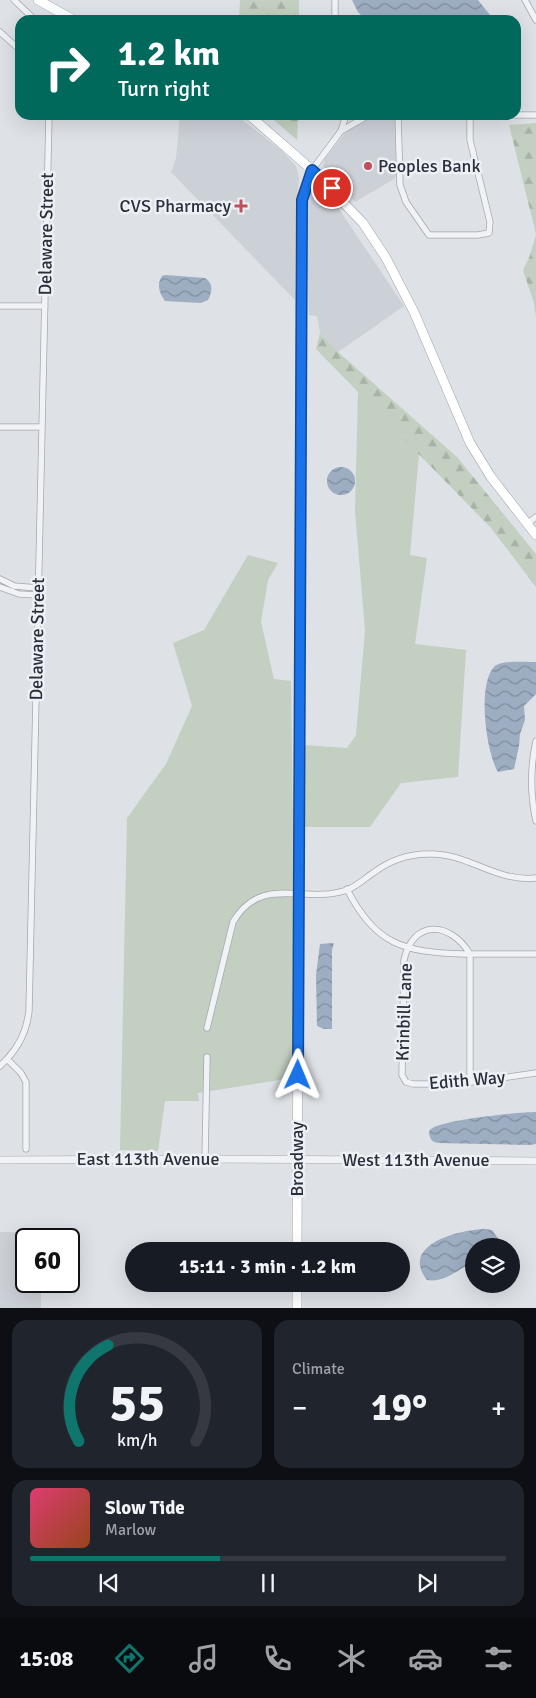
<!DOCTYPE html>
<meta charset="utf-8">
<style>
:root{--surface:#171b24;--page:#20242c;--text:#f1f3f6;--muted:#9ea1a6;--line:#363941;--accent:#0f766e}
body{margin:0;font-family:Signika,sans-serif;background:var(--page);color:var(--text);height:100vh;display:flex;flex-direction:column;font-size:19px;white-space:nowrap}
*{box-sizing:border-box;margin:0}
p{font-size:16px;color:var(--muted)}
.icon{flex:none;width:28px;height:28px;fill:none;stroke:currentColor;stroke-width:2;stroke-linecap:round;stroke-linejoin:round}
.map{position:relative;height:1308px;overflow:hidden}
.sheet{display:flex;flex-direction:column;gap:12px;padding:12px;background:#0d0f14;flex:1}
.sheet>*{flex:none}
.hud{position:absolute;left:15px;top:15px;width:506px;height:105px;border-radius:15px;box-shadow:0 5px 20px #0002;background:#00695c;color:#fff;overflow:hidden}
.tools{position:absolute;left:465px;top:1238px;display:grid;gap:10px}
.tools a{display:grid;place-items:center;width:55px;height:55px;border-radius:50%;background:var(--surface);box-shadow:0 5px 20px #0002;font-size:25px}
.speed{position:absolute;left:15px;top:1228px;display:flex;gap:10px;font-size:25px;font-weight:700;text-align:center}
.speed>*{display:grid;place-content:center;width:65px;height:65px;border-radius:50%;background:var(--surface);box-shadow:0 5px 20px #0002;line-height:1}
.speed .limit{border:2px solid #111;border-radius:8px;background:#fff;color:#111}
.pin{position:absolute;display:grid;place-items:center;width:42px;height:42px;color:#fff;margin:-21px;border:2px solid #fff;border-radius:50%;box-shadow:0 1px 5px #0007}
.me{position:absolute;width:55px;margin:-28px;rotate:1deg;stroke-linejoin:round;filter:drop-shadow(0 0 4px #0008)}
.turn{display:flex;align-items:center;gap:18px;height:105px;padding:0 20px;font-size:22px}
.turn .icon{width:65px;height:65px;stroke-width:2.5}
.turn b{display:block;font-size:35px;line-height:42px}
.big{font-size:38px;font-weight:700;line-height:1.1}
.sheet .widget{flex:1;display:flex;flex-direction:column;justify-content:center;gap:8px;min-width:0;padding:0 18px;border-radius:15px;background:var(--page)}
.sheet .dial{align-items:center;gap:0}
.dial svg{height:130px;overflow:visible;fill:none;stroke:var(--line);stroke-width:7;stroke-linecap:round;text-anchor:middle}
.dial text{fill:var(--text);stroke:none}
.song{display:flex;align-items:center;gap:15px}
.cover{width:60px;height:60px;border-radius:8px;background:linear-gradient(135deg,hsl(340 70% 55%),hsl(20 70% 35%))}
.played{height:5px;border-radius:2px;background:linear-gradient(90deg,var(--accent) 40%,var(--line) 40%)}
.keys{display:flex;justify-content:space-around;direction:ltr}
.heat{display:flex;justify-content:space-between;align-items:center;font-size:28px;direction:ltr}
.sheet .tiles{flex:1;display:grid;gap:12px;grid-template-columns:1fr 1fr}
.widget:last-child{grid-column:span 2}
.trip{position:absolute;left:125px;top:1242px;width:285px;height:50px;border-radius:25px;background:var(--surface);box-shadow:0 5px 20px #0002;font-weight:700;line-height:50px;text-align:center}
.dock{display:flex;height:80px;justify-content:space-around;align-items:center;background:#090b0e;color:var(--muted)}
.dock .icon{width:35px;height:35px}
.dock .active{color:var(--accent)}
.dock b{font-size:22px;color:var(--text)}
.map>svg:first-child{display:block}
.built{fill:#ccd0d7}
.green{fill:#c3cfc0}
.forest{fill:url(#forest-firs)}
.water{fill:url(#water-waves)}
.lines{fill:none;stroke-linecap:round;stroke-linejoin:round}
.minor-casing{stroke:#a4a8af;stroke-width:7}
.tertiary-casing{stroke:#a4a8af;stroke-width:8}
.primary-casing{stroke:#9fa5b0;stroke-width:10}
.minor{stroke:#f0f2f5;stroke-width:5.5}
.tertiary{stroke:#f0f2f5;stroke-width:7}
.primary{stroke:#fff;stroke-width:9}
.route-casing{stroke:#114b97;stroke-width:12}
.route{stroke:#1a73e8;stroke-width:9}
.poi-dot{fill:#be505c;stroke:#edf0f4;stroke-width:2}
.labels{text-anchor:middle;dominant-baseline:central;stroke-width:5;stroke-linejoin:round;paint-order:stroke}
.poi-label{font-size:18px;fill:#292f3b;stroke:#edf0f4;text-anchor:start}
.street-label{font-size:18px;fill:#292f3b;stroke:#edf0f4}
</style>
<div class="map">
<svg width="536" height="1308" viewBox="0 0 536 1308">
<defs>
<pattern id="forest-firs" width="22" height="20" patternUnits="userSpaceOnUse" patternTransform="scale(1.25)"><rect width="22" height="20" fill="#c3cfc0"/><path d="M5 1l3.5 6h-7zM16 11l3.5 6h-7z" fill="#a8b2a6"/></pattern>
<pattern id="water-waves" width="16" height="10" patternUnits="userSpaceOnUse" patternTransform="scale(1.25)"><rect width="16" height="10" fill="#9dadc2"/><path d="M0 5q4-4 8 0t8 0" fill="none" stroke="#808d9f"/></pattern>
</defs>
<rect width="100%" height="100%" fill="#dee1e6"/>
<path class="built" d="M180,115H236L282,151L296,166L299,178L296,222L295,300L171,172L176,158Z
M369,119H391L395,121L396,175L394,179L355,202L323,165L325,159L349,128L360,121Z
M317,189L335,203L404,306L338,352L320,333L317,316L309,315L306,236L307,200L310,193Z
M0,1232H41V1239H26V1281H41V1308H0Z"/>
<path class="green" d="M358,392L419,454L410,555L427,558L415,644L466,650L458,777L401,783L370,827H305L304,745L347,748L356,735L365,630L355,511Z
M248,555L278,563L268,580L261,622L274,679L291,681L293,827L292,1078L198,1093L199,1101H165L158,1151L120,1150L127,818L166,764L192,706L173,643L204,630Z"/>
<path class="forest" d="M240,0H299V20H239Z
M268,115H298L297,140Z
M536,123V234L509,125Z
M536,235V317L534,303L523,270L529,258Z
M320,333L338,352L457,457L536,554V587L491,528L316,349Z"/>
<path class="water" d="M352,0H478L494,20H366L358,12Z
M165,275L205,278C214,284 212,292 208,300L201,303L165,301C160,294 156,285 162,276Z
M327 481a14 14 0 1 1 28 0a14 14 0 1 1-28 0Z
M536,662V694L524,706L525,720L520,734L519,746L514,769L498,772C486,752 477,685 494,667C500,660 527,662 536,662Z
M334,943L332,950V1029H324L317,1026L316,975L320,944Z
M536,1112V1144L529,1145L438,1143C434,1142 431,1141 430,1137C429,1134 428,1132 431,1129C441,1120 519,1112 536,1112Z
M484,1229L492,1230L503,1245V1246H474V1262C458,1269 445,1283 427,1280C399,1244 460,1230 484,1229Z"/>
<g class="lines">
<g class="minor-casing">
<path id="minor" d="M14,0L35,20
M335,0V20
M525,0L536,20
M0,32L20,50
M398,115L400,185L406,202L429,235H478L489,233L490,222L470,140V115
M433,115H536
M341,131L369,115
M312,170L341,131L346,115
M0,306H45
M0,427H42
M527,524L536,517
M0,579L14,586L38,588
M0,587L19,594L37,595
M536,741C530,769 530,794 536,821
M347,889C375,945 404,952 463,954C487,954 512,954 536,954
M207,1028L233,922C262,873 304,905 347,890C357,886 364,879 373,873C390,860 411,853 433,854C471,855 496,882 536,878
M0,1066L7,1059
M470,1083V954C450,921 413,919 404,960L402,1075L406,1082L413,1084H458L536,1073
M26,1149V1082L21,1073L7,1059C20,1045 27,1030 29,1011L49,115
M205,1159L207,1057"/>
</g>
<g class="tertiary-casing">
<path id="tertiary" d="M0,1160L205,1159L536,1161"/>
</g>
<g class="primary-casing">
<path id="primary" d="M38,0L74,20
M249,115L312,170L363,223L386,258L414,312L470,443L491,477L536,535
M297,1251L301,266L302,200L312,170
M297,1284V1308"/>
</g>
<use href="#minor" class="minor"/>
<use href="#tertiary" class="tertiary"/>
<use href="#primary" class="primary"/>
</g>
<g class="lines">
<g class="route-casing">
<path id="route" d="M298,1075L302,200L312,170L332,188"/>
</g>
<use href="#route" class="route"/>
</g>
<g class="poi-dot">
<circle cx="368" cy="166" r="5"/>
<path d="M238.5 198.5h5v5h5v5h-5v5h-5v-5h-5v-5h5z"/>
</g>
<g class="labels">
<g class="poi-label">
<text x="378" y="166">Peoples Bank</text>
<text x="231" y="206" text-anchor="end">CVS Pharmacy</text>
</g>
<g class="street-label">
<text transform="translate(46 234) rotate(-89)">Delaware Street</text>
<text transform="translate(37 639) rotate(-89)">Delaware Street</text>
<text transform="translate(404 1012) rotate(-88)">Krinbill Lane</text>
<text transform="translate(467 1080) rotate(-5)">Edith Way</text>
<text x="148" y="1159">East 113th Avenue</text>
<text transform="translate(297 1159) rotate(-90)">Broadway</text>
<text x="416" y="1160">West 113th Avenue</text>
</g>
</g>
</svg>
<div class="tools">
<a><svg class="icon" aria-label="layers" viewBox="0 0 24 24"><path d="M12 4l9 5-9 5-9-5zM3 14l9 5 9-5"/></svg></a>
</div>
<div class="speed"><div class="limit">60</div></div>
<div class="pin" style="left:332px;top:188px;background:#d93025"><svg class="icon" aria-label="arrive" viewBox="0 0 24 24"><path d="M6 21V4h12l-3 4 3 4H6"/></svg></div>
<svg class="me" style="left:298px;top:1075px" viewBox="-20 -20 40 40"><path d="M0-17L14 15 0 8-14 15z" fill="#1a73e8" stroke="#fff" stroke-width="4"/></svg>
<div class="trip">15:11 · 3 min · 1.2 km</div>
<div class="hud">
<div class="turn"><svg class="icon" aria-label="right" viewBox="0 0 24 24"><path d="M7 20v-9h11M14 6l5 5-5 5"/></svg><div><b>1.2 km</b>Turn right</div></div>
</div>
</div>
<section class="sheet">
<div class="tiles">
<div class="widget dial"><svg viewBox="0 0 100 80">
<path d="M14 69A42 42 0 1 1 86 69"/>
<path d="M14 69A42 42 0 0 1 32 10" stroke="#0f766e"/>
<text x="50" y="56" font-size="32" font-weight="700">55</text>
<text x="50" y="72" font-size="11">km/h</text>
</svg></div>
<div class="widget"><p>Climate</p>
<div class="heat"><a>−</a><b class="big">19°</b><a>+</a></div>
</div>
<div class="widget">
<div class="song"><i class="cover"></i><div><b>Slow Tide</b><p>Marlow</p></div></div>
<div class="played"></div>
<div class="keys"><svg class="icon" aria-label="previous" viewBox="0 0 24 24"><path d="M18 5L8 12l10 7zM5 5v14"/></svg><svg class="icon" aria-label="pause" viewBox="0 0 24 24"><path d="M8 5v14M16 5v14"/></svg><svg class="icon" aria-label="next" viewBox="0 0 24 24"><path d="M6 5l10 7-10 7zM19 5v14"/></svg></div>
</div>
</div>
</section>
<nav class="dock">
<b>15:08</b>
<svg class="icon active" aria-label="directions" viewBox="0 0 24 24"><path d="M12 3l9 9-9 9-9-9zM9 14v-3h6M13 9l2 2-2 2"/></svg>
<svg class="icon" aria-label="music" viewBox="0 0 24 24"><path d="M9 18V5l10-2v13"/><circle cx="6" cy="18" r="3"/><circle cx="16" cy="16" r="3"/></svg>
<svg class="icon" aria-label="phone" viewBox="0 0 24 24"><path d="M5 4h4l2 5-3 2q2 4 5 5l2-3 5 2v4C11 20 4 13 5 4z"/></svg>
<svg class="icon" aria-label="climate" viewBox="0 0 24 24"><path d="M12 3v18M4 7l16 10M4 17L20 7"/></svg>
<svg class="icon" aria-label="car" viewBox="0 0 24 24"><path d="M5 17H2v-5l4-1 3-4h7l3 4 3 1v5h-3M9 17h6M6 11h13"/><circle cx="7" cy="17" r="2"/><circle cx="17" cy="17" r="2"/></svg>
<svg class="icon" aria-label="filters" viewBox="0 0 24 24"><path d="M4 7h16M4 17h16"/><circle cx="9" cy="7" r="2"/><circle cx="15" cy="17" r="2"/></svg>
</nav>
